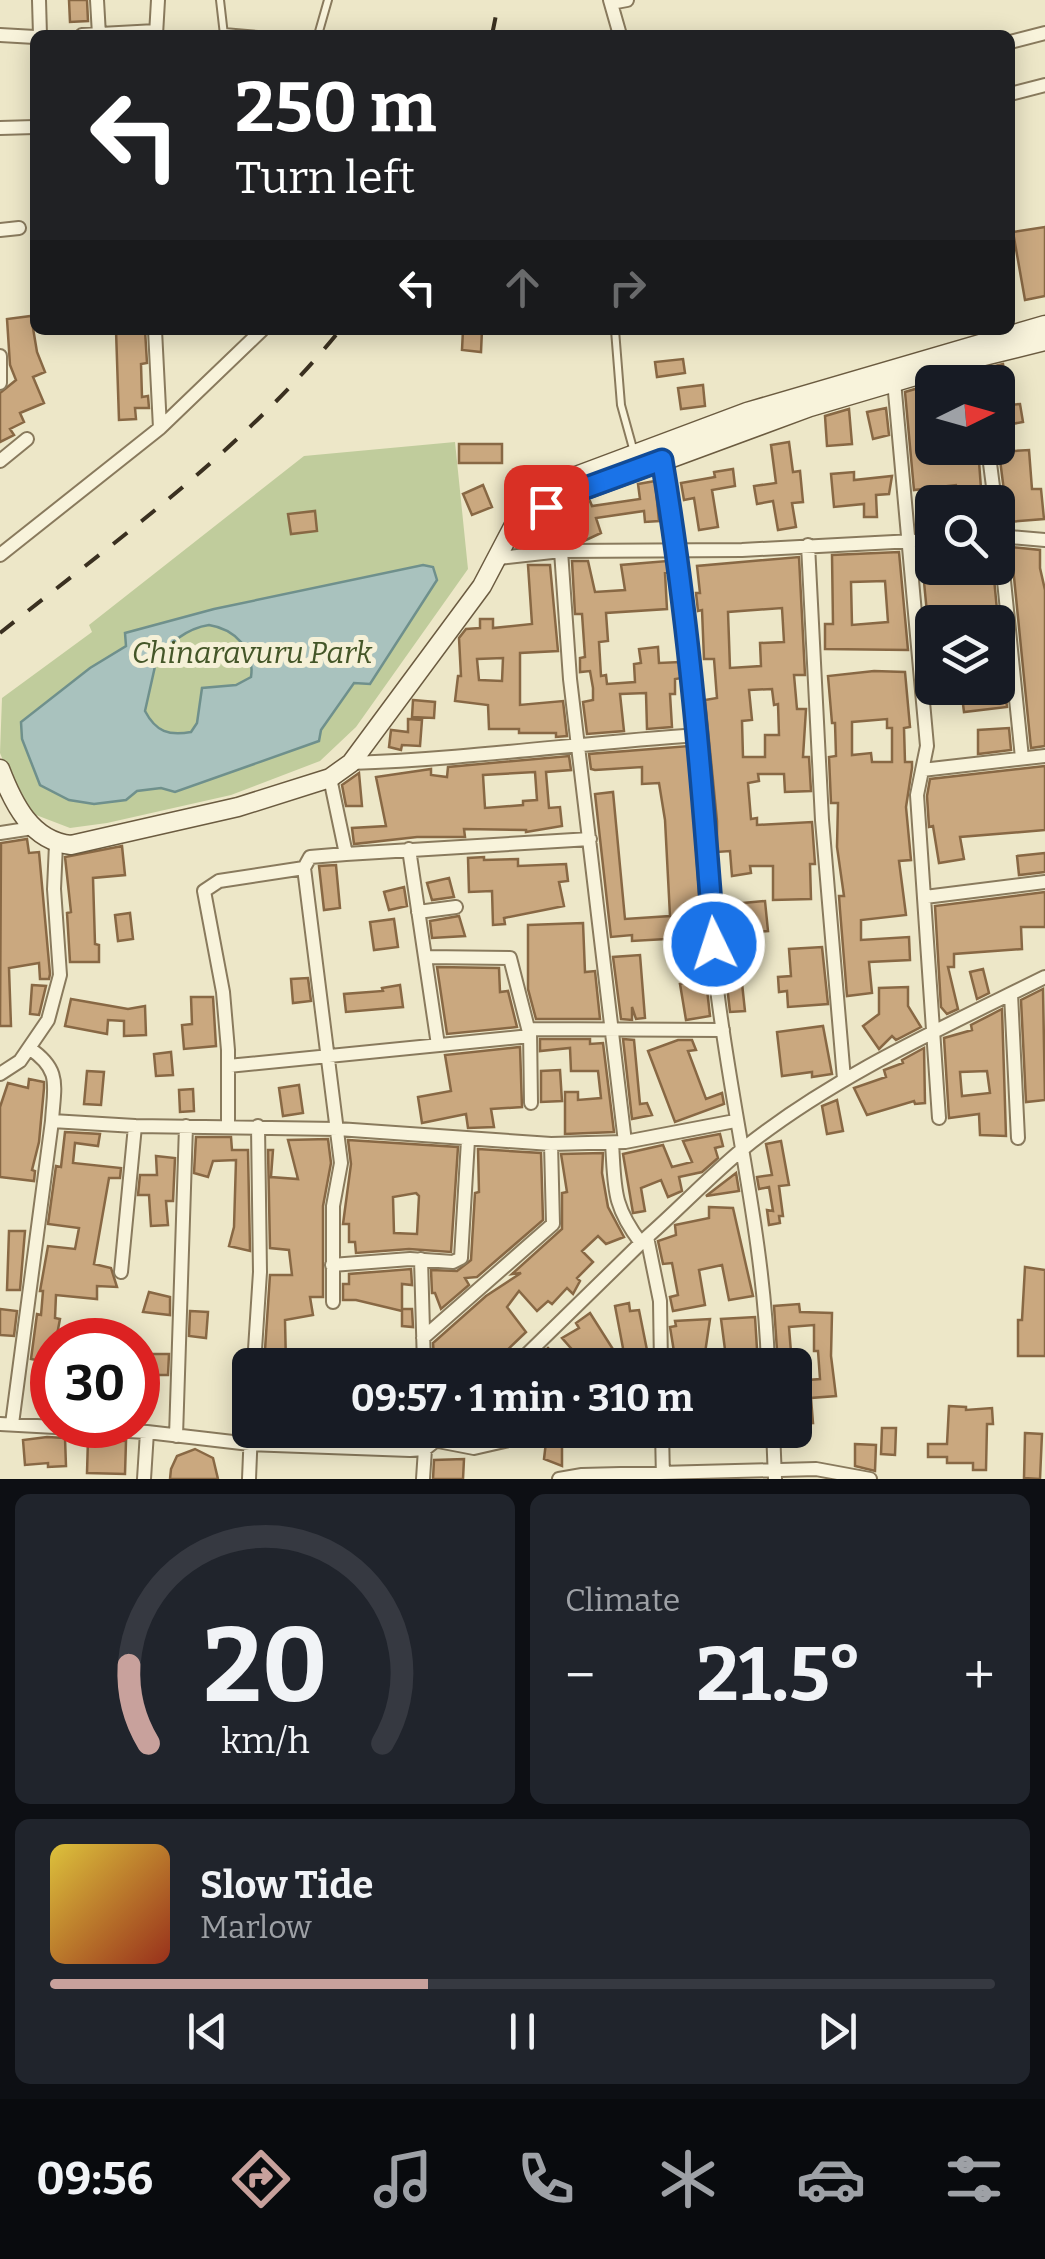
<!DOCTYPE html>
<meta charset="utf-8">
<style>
:root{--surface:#171b24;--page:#20242c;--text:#f1f3f6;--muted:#9ea1a6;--line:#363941;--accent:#c8a19c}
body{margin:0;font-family:Bitter,serif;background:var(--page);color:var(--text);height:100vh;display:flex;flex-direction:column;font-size:38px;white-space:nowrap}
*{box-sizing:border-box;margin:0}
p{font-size:32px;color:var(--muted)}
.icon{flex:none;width:55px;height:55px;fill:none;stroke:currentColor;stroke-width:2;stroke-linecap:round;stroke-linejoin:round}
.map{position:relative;height:1479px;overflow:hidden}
.drawer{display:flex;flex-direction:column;gap:15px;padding:15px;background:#0d0f14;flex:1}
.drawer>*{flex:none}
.top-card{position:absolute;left:30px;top:30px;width:985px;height:305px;border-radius:15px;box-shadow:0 5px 25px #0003;background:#202124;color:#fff;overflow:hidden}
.needle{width:65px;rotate:85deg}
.fabs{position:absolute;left:915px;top:365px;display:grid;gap:20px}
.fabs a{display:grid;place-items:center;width:100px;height:100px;border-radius:15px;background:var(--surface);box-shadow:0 5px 25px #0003;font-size:50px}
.speed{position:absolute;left:30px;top:1318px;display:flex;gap:20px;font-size:50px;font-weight:700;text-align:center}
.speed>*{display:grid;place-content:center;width:130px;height:130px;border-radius:50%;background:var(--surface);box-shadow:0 5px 25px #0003;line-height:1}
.speed .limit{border:15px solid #d22;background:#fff;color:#111}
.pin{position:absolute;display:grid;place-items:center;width:85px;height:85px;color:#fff;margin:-42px;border-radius:20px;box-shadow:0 5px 15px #0006}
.me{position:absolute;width:110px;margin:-55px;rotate:356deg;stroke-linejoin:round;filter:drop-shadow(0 0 8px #0008)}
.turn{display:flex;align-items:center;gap:35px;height:210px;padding:0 40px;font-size:45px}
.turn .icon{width:130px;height:130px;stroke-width:2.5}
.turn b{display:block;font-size:70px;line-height:85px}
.lanes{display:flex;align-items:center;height:95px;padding:0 40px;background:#0003;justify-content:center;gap:50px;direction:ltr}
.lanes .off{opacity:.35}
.big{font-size:75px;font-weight:700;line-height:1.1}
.drawer .tile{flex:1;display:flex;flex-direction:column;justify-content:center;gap:15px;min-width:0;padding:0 35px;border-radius:15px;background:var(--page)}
.drawer .dial{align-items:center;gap:0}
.dial svg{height:260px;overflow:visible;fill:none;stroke:var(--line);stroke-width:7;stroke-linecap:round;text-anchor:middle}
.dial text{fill:var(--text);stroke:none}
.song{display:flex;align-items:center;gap:30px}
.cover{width:120px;height:120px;border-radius:15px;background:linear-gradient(135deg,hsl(50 70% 55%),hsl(10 70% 35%))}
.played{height:10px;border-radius:5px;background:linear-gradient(90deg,var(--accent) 40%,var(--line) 40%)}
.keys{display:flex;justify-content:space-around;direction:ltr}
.heat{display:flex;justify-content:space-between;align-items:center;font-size:55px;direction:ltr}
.drawer .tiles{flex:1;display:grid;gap:15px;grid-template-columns:1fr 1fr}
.tile:last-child{grid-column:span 2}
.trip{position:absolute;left:232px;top:1348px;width:580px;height:100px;border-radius:15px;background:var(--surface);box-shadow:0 5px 25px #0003;font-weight:700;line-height:100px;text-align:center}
.menu{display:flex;height:160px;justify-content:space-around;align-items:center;background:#090b0e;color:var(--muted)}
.menu .icon{width:70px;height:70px}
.menu .selected{color:var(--accent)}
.menu b{font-size:45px;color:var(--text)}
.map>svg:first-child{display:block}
.green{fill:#c0cc9c}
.water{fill:#a9c2be;stroke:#6f908c;stroke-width:2.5;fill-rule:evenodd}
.building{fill:#caa87f;stroke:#886844;stroke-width:2.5;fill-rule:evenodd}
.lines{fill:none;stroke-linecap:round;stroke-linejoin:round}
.service-casing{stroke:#897a5d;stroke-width:10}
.minor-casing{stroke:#897a5d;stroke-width:16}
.secondary-casing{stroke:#6b5b40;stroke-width:21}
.service{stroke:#f8f3db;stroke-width:6}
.minor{stroke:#f8f3db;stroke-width:12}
.secondary{stroke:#f8f3db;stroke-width:18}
.rail{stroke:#3a3020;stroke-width:4;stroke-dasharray:18 18;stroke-linecap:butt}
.route-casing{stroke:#114b97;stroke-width:25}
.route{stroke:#1a73e8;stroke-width:18}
.labels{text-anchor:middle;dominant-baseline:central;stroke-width:10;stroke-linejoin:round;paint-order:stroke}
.park-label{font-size:30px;font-style:italic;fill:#445628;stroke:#f5f0d7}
</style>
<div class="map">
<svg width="1045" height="1479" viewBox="0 0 1045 1479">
<rect width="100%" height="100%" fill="#ede7c8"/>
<path class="green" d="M455,442L468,569L356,727L320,761L231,795L107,823L70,828L23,810L0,753L2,698L92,632L89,625L304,456Z"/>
<path class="water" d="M423,565L433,567L437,580L370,684L354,683L321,730L319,741L175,792L161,788L137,791L126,800L94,804L69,800L40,785L22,739L21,722L90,668L126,646L125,633L214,609ZM209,625C235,629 255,650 251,677L236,685L202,688L197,723L191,732C169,736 156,732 145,711L156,662C166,644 188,628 209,625Z"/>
<path class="building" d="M69,0H87L88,21L70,22Z
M1045,227V296L1025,300L1013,232Z
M31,316L37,352L45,372L33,377L44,403L20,413L24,422L10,429L14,435L0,442V393L16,380L10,365L7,319Z
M116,330H145L147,363L141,364L142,397L148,396L149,408H135L136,419L119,420Z
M463,330H482L481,352L462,350Z
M683,359L685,373L657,377L655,362Z
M1003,364L1009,405L1020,404L1023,422L1000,426L998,382H989L987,368Z
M932,384V448H978L982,502H963L956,485L914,490L905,392Z
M703,385L705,406L681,409L678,388Z
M886,408L889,435L873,439L867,412Z
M849,409L852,444L827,446L825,416Z
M789,442L793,472L800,471L803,502L792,503L796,527L778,530L773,501L757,504L754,486L776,483L771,445Z
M459,444H502V463H459Z
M1029,450L1032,489H1041L1044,519L1008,522L999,452Z
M733,469L735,486L712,490L718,527L699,530L694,498L684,500L681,483L715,477L714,472Z
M854,472V480L892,476L889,494L876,495L877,517H864V504L834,507L831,474Z
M655,481L659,521L645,522L644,511L596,518L601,533L584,541H569L559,513L590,501L592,506L640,499L638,484Z
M483,485L492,507L472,515L463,494Z
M315,511L317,531L291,534L288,514Z
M1011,547L1040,550V568L1045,590V746L1031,748Z
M932,550V568H939V571L959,568H993L1001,652L998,653V622H970L967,609L927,613L921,551Z
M899,552L908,650L825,649V624H833L832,555ZM885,581L888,622L852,625L851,582Z
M799,557L805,675H794L797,709H806L803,757H809L811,791L785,792L784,774H758L759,781L748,783L751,819L757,818V825L812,822L815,864H810L811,899L773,900V866H750L751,873L732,876L730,851L717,852V821L705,700L717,698L714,659H704L702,610L698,611L696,593H700L697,566ZM782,608L784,642L760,643L761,666L730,668L728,612ZM772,689L774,705L778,704L779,735H765V757H743L742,721L752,720L749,690Z
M572,561H588L595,592L625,590L621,565L667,561L669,572L665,573L667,609L606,613L608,641L599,642L601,676L606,675L607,684L635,682L634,664L641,663L639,649L658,647L659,663L680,662L682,678L675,679V694H670L672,727L647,729L646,693L620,694L624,731L587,734L583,702L593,700V688L590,671L580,672V658L585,657L582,614H575Z
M528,565H550L558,651L520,653V705L563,701L567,736L556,737V733H519V729H489L488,705L455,701L458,676H461L459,638L466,629L480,628V619H493V628L532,624ZM503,658L502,681L479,680L477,659Z
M874,671L905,672L910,727L904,728L905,762H912V768L906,807L911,860L899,861L906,915L861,920V940L909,937L910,960L869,962L872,993L847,996L840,910L839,896H844L837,847L838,803H831L829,757L836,756L835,723H832L828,676ZM887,719V728H892V762H872L871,753L852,755V722Z
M1004,682L1007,707L964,712L961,688H998V683Z
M413,700L435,702L434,718L412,717Z
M408,719L422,720L420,746L402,745L401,750L389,747L391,730L408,732Z
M1009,728L1011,750L978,754V730Z
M689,746L702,937L632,941V935L611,937L595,794L613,792L625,919L670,916L665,820L659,783L642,784V767L595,770L591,769L589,754Z
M569,756L571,770L546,772L549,808L560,807L562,826L526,832V830L464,829L465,837H417L354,844L352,828L386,826L376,777L431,769V775L447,777L448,767ZM535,772L537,800L523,801V805L485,808L483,775Z
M1045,766V830L960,837L964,859L939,863L933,826L929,827L927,796L930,779Z
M359,773L362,806H346L342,785Z
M27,839L29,853L39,852L50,974L49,979H40L39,963L9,968L11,1026H0L1,843Z
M122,846L125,875L93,878L95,944L99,945V962H70L67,913L71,912L65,857Z
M1045,853V872L1019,875L1017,856Z
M484,857V860L518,859V866L566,864L568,881L559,882L564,906L504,918L505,924L493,925L492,891L469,892L468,858Z
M336,865L340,908L324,910L319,866Z
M449,878L454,897L432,900L427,883Z
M404,887L407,906L389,910L384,892Z
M1045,892V927H1021L1022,949L954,954V967H948L958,1009L947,1014L941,1007L935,906Z
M765,901L768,931L725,935L722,905Z
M130,913L133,939L118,941L115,915Z
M459,916L465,936L432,938L430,921Z
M394,919L398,947L374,950L370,922Z
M583,923L585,972L595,971L600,1019H536L528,989V925Z
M822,947L828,1004L788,1007L787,991L779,992L778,977L791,976L789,949Z
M640,955L645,1018L636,1019L632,1007V1020L621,1019L613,957Z
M437,967L499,968L500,992L508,991L517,1027L447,1034Z
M983,969L989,993L977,999L970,972Z
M741,974L745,1011L730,1012L726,977Z
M308,978L311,1001L293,1003L291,979Z
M706,980L710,1016L686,1020L680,984Z
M32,985L46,986L39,1015L30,1014Z
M400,985L403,1007L346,1012L344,994L383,991L382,988Z
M908,987V1006L921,1027L896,1040L892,1036L879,1049L863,1026L879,1014V988Z
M1043,989L1045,1100L1026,1102L1021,1000Z
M191,997H213L216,1046L184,1049L182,1025L192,1024Z
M71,999L128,1009L145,1006L146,1035L124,1036V1021L108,1020L107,1034L65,1026Z
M1002,1009L1006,1136L980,1135L979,1114L949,1118L944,1038L972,1030L971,1025ZM987,1071L990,1093L962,1096L960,1072Z
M823,1026L832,1074L812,1077V1072L782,1076L777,1032Z
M540,1039H590V1044L603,1043L614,1132L565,1134V1092H578V1100L601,1098L598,1071H571L570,1048L540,1051Z
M623,1039L634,1040L640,1104L647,1103L652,1115L632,1119Z
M678,1040H692L696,1050L688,1051L706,1099L722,1093L724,1104L675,1122L648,1051Z
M520,1047L522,1107L491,1109L494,1127L468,1128L466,1114L422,1123L418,1097L451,1091L445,1055Z
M924,1048L925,1103L915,1104L914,1101L867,1115L854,1088L886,1077L884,1070L903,1063L902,1060Z
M171,1052L173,1075L156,1076L154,1054Z
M560,1070L562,1101L541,1102V1071Z
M87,1071L104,1072L101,1105L84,1104Z
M29,1079L44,1082V1088L39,1142L32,1170L35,1171L34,1181L0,1177V1107L8,1083L28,1088Z
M299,1085L303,1113L283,1116L279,1088Z
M193,1089L194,1111L180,1112L179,1090Z
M837,1100L843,1131L827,1134L822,1106Z
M65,1132L100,1134L98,1146L75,1143L73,1163L121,1168L120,1178H109L94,1264L111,1268L117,1287L97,1286V1299L56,1295L55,1318L60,1319L56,1340H52V1363L31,1359L37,1314L41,1315L43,1291H40L48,1246L75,1249L79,1228L48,1224L56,1166L61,1167Z
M720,1134L723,1146L715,1148L718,1158L702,1172L679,1177L682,1191L668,1197L661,1180L641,1188L645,1211L633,1213L623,1154L663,1145L672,1167L692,1162L683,1141Z
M196,1137H231L232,1150H248L250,1251L229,1246L234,1227L236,1160L213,1161L208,1177L194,1173Z
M328,1139L331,1163L323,1206V1297H310L313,1315L285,1320L286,1365H264L270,1275H292L289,1250L270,1248L268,1150H273L271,1177L298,1179L288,1140Z
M348,1140L458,1147L451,1252L409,1249L356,1253L355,1242H349V1224H343L351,1164ZM416,1193L419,1196L417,1234L394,1233L393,1197Z
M781,1141L789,1185L779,1186L783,1216H779L780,1223L769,1225L767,1210L773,1211L769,1187L759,1189L757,1177L772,1175L766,1144Z
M478,1149L541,1153L543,1220L477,1277L465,1278L469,1285L441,1309L435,1293H432L431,1270L457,1271L471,1260L475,1193L479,1192Z
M603,1153L602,1173L608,1207L624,1237L606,1244L598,1236L582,1251L593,1262L577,1278L580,1281L573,1294L567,1288L552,1304L548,1301L537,1311L519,1291L507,1307L526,1332L500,1357L486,1365H449L443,1360L440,1363L434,1357L433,1343L486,1296L521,1273L512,1274L562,1229V1193L567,1192L561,1154Z
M156,1156L175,1158L173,1201H166L168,1225L151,1226L149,1195H138L140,1175H157Z
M736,1173L739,1191L706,1196Z
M709,1207L733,1208L753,1296L729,1300L722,1265L699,1270L705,1305L673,1311L670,1297L678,1295L672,1263L663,1264L658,1241L676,1235L675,1225L709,1218Z
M9,1231H25L20,1290H7Z
M1025,1267L1045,1270V1356H1018V1320H1022Z
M411,1269L412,1285L402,1284V1309H412L413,1327L402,1326V1311L356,1300H343V1284H349V1274Z
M149,1292L170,1297V1315L143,1312Z
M629,1303L630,1311L639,1310L649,1360L626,1364L615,1306Z
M799,1304L800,1312L832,1313L831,1356L836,1396L811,1398L813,1423L795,1424V1381L820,1379L818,1351H814V1325L789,1327L792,1365H778L774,1306Z
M0,1309L17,1311L14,1336L0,1335Z
M190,1311L208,1312L206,1338L189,1336Z
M590,1313L623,1365H530L548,1348L565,1365L576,1354L562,1338L579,1328L576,1323Z
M755,1317L758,1365H727L721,1319Z
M710,1319L704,1360L676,1364L670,1327L676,1326L675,1321Z
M138,1354H169L168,1375H138Z
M949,1406L966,1407V1410L992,1408L993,1424H987L986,1470H973V1463H947V1457H928V1444H947Z
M882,1428H896L895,1455L881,1454Z
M739,1430H763L764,1443L740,1445Z
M1025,1433L1042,1434L1040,1479L1024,1478Z
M47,1437L65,1438L66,1466L48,1467V1463L25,1465L23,1440Z
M88,1439L126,1441L125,1474L87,1473Z
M562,1441V1466L544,1459L546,1442Z
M855,1444L876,1445L875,1471L855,1466Z
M195,1449L213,1458L218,1479H170L171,1469L177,1456Z
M464,1459L463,1479H433L434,1460Z"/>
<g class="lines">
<g class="service-casing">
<path id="service" d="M220,0L224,35
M224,32L258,35
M318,35L328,0
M615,330L621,405L634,452"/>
</g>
<g class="minor-casing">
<path id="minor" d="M39,0L40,35
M97,0L99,35
M610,0L620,35
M611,3L627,0
M0,35L35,37
M82,35L156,31
M156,35L158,0
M1010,42L1045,33
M1010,94L1045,85
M0,128L35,127
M0,230L19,228
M0,356V383
M976,358L979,382
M894,381L927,746L917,795L939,1118
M160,428L262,330
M988,448L995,502
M662,460C679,565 693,671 702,777C707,845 709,914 716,981C731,1110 764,1235 768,1365
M0,461L27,439
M998,522L1022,758
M998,536L1045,540
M808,545L822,820L844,1079
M561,551L570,679L625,1142
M0,555L160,428L155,330
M499,558L561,551L742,550L932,540
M351,763C467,759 582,743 697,735
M922,770L1045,756
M330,778L346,854L310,857L304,868L341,1163L333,1206V1302
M0,833L33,828
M409,849L438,1045
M346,854L590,839
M925,897L1045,882
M418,912L456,907
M1011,994L1018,1138
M530,1029L723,1030
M530,1030L531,1103
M228,1066L530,1036L510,958L425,957
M0,1074L20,1061L48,1020L60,975L54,889L56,844
M52,1121L135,1126L338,1129L551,1144L625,1142L735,1121
M228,1126V1050L223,992L204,891L219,881L304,868
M612,1143C615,1188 612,1205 641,1243
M421,1259L424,1365
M332,1265L410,1259L453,1262L461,1258L468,1140
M121,1272L135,1126
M423,1338L553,1224L551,1144
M254,1365L260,1272L258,1126
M516,1365L647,1237
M661,1365L660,1301L647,1237C680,1208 710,1176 744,1148C834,1076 942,1028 1045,977
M0,1424L147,1432L250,1444L410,1450L425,1449L449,1430
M12,1424L52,1121C54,1086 62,1070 29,1048
M662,1430L663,1479
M773,1430L775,1479
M176,1436L186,1126
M438,1441L474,1448L552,1430
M144,1479L147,1432
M249,1479L251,1430
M423,1479L425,1449
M559,1479L582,1475L816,1469L870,1479"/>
</g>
<g class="secondary-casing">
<path id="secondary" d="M528,511L810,407L976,358L1045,341
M0,769C13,803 31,841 71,845L238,807L330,778L351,763L482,586L515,523L540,494L576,476L747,412L1045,325"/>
</g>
<use href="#service" class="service"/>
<use href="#minor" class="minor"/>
<use href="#secondary" class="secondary"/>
<path class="rail" d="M492,35L499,0
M0,633C118,539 245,448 340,330"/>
</g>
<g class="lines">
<g class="route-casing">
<path id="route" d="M546,507L569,494L662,460C689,620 702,782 714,944"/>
</g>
<use href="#route" class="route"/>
</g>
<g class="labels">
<g class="park-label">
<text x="252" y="653">Chinaravuru Park</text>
</g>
</g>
</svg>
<div class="fabs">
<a><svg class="needle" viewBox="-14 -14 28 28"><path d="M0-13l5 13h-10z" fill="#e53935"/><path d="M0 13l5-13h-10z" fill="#9ea1a6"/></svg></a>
<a><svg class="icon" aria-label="search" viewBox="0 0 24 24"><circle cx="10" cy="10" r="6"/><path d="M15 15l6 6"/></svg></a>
<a><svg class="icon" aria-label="layers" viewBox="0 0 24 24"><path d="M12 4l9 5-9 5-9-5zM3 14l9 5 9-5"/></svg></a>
</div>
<div class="speed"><div class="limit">30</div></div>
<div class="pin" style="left:546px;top:507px;background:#d93025"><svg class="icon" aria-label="arrive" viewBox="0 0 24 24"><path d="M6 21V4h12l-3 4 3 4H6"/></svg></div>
<svg class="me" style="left:714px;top:944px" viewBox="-20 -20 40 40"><circle r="17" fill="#1a73e8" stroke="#fff" stroke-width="3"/><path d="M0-11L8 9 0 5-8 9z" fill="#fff"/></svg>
<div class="trip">09:57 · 1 min · 310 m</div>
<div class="top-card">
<div class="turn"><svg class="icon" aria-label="left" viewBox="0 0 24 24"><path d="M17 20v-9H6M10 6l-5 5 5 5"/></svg><div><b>250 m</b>Turn left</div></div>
<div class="lanes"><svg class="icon" aria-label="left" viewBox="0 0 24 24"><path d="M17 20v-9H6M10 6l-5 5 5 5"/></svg><svg class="icon off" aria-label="ahead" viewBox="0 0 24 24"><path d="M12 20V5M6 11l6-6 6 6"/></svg><svg class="icon off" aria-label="right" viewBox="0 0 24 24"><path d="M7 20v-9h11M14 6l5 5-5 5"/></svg></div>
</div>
</div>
<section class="drawer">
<div class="tiles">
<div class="tile dial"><svg viewBox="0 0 100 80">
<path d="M14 69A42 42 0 1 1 86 69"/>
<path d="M14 69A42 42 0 0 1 8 45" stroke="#c8a19c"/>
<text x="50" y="56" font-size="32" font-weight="700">20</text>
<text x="50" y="72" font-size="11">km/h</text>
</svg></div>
<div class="tile"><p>Climate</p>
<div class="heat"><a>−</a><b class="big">21.5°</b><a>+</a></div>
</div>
<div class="tile">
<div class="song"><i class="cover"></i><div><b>Slow Tide</b><p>Marlow</p></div></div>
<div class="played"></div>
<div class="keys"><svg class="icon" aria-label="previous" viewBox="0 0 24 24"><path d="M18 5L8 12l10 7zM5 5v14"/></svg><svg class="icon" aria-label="pause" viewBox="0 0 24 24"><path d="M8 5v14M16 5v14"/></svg><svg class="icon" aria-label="next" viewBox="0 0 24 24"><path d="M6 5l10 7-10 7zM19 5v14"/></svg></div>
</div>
</div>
</section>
<nav class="menu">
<b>09:56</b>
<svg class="icon selected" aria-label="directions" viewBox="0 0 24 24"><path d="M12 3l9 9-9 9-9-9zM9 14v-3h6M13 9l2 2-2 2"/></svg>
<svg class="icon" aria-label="music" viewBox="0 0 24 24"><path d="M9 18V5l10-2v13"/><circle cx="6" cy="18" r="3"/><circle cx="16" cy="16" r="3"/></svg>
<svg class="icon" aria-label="phone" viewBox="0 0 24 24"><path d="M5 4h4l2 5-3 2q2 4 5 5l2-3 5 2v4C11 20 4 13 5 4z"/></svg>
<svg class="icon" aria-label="climate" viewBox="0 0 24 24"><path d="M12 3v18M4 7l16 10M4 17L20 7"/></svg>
<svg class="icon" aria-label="car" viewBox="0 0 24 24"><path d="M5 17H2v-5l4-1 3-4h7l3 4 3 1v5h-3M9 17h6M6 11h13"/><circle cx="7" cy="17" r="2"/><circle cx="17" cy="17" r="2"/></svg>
<svg class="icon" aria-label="filters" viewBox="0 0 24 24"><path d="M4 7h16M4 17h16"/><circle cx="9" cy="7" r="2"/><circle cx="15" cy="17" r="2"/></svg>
</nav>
